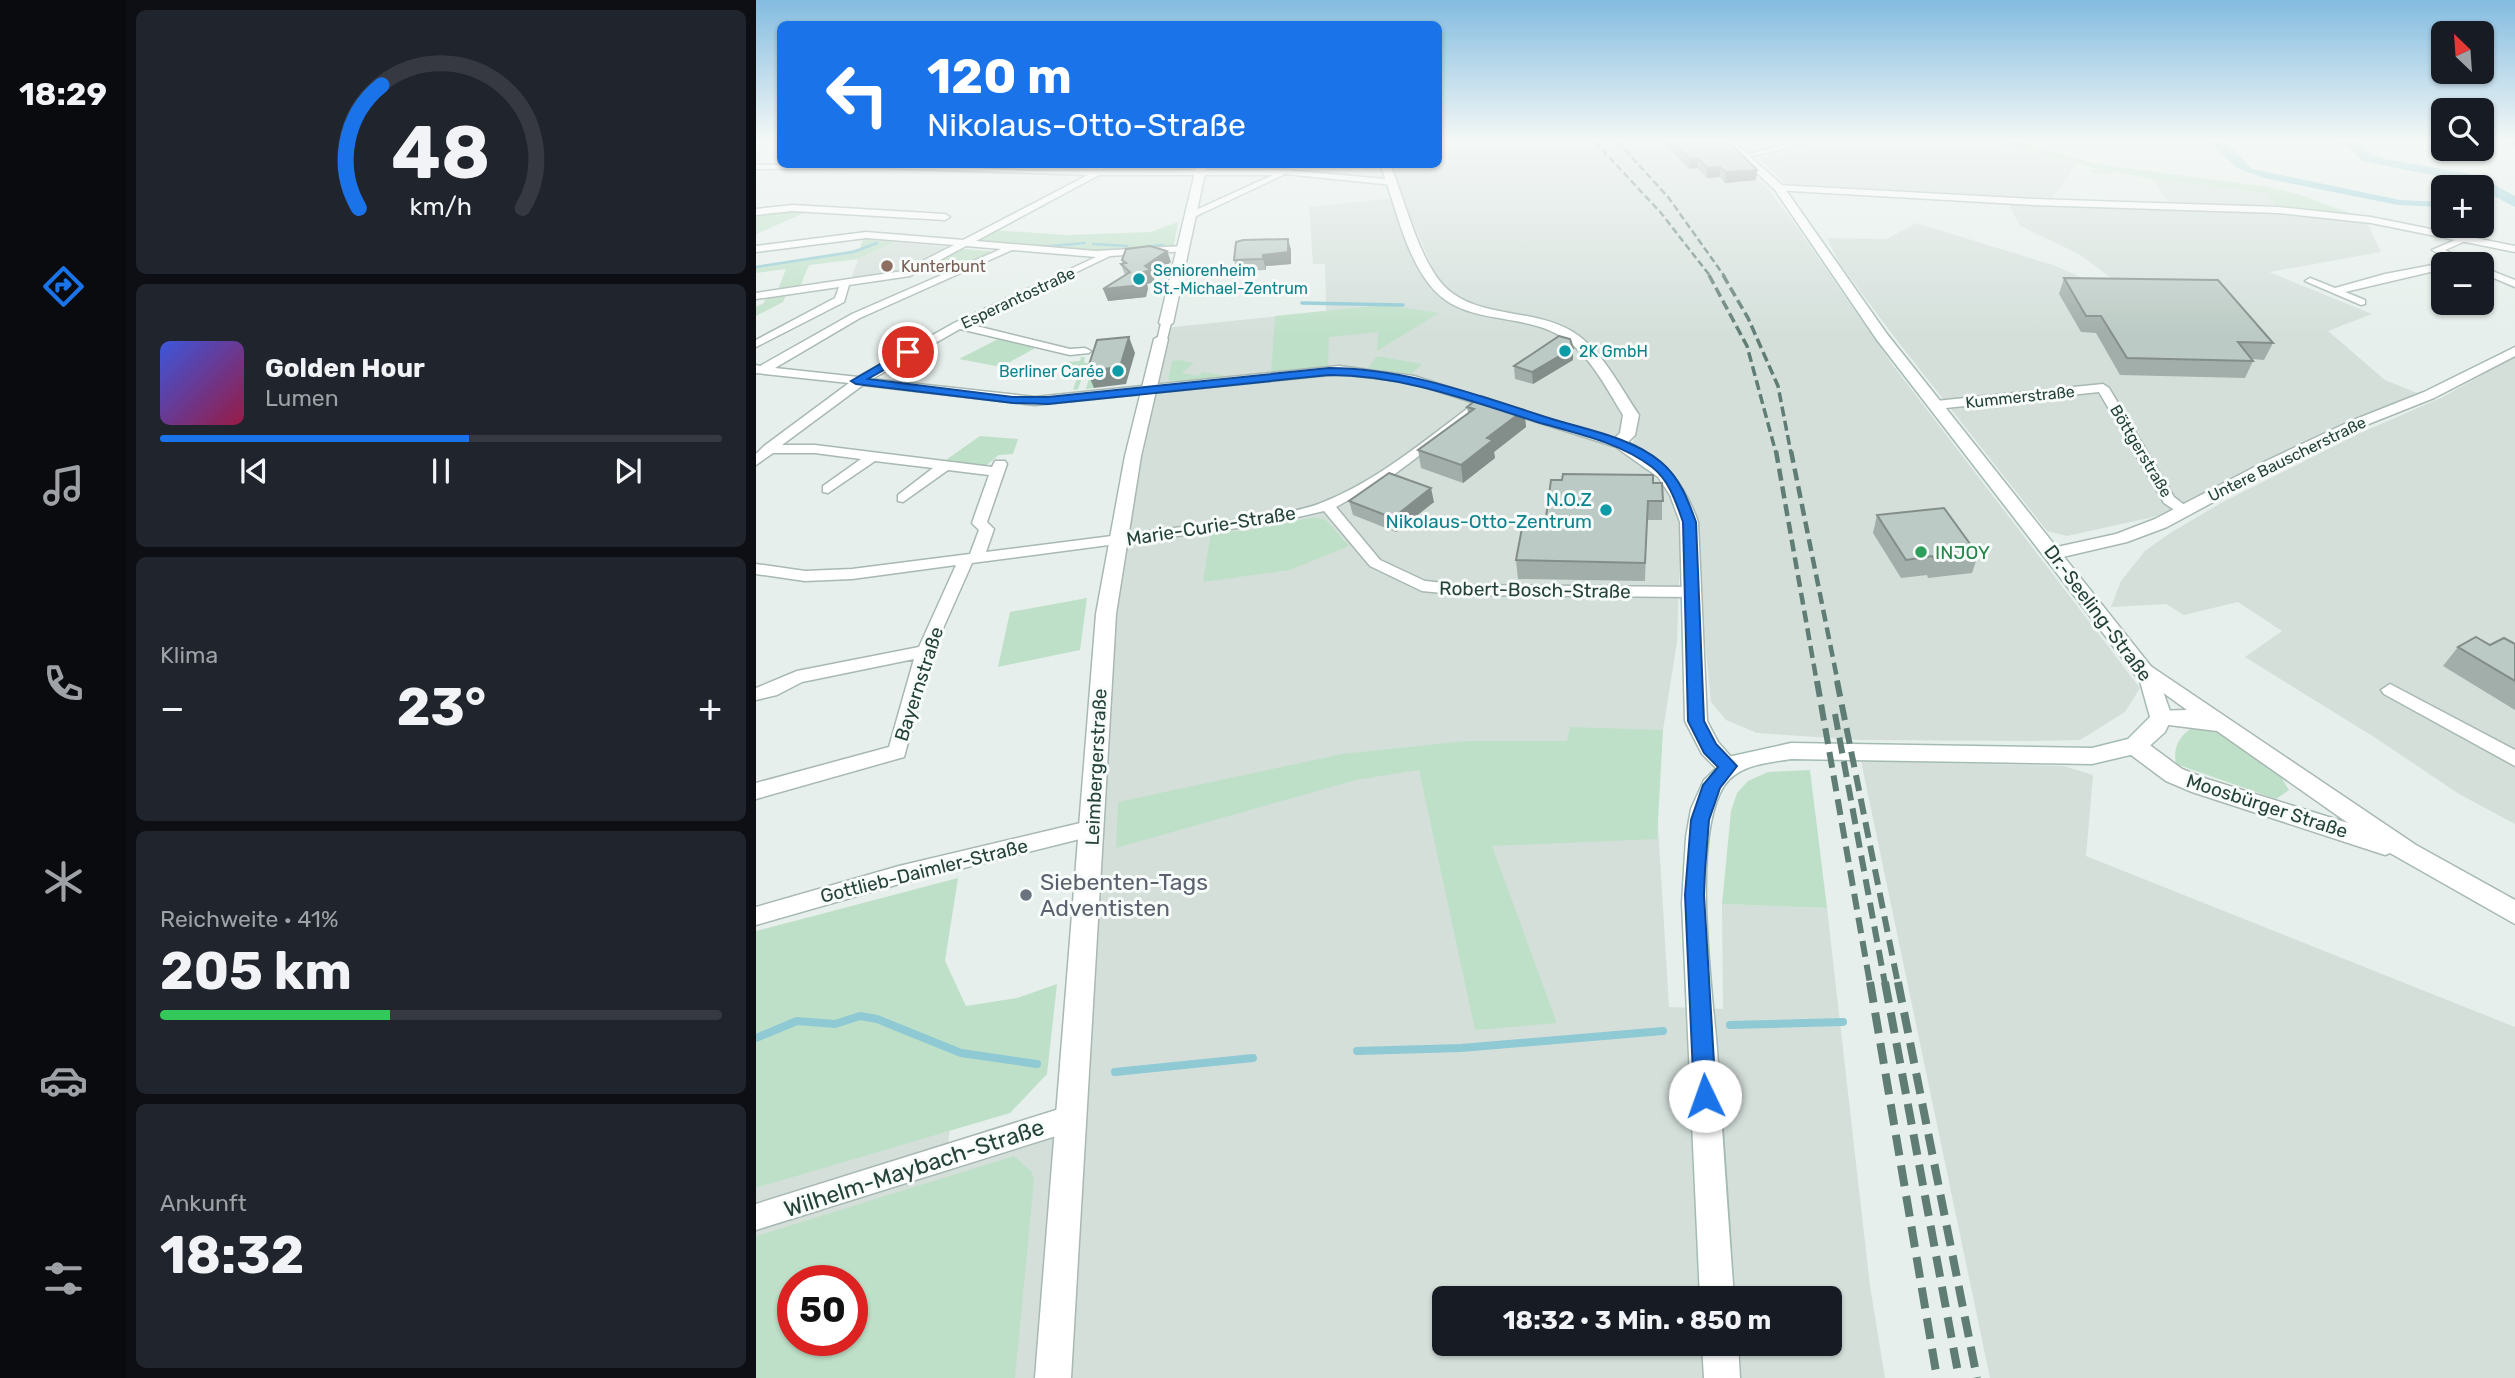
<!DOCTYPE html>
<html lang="de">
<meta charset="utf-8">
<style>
:root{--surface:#171b24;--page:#20242c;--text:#f1f3f6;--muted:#9ea1a6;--line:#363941;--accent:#1a73e8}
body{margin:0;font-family:Rubik,sans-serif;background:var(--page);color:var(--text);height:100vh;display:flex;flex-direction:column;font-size:26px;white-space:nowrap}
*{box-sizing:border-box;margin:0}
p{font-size:23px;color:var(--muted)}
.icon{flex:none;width:38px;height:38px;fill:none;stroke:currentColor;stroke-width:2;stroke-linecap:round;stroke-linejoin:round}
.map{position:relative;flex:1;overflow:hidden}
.details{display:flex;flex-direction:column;gap:10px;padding:10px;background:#0d0f14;width:630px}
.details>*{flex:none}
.banner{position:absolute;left:21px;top:21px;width:665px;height:147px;border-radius:10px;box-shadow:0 2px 5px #0004;background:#1a73e8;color:#fff;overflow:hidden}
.needle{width:46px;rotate:335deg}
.controls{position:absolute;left:1675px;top:21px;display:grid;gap:14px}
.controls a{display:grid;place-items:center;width:63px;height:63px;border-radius:10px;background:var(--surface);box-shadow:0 2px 5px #0004;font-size:35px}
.speed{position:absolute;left:21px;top:1265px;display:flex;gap:14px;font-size:35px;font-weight:700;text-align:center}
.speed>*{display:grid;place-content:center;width:91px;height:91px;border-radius:50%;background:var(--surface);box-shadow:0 2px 5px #0004;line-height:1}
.speed .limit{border:10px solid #d22;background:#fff;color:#111}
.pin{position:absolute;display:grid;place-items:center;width:60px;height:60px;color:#fff;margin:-30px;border:4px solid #fff;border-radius:50%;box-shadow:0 2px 7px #0007}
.me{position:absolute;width:77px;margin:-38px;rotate:357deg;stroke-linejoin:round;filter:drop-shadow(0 0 5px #0008)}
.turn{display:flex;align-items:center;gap:24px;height:147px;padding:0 35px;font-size:32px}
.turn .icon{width:91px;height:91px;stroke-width:2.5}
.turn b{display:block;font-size:49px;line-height:60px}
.big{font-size:52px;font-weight:700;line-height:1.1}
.details .card{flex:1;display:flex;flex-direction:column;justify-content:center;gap:10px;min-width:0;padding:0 24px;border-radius:10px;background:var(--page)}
.details .dial{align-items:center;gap:0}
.dial svg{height:182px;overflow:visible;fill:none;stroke:var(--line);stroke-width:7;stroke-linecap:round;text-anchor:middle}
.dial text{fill:var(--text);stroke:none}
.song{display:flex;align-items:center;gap:21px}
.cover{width:84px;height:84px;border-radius:10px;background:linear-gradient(135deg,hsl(230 70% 55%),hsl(340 70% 35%))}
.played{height:7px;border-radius:4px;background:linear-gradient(90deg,var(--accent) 55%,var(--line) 55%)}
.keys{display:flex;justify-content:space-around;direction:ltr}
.heat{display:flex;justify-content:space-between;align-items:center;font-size:38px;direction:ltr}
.charge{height:10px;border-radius:5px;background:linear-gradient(90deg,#34c759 41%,var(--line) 0)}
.trip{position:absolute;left:676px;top:1286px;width:410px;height:70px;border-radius:10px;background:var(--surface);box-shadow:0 2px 5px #0004;font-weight:700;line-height:70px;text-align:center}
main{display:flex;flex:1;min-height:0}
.dock{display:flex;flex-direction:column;width:126px;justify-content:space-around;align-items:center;background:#090b0e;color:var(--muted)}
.dock .icon{width:49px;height:49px}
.dock .on{color:var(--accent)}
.dock b{font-size:32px;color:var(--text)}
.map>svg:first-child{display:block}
.built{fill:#d4dfda;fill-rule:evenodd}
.green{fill:#bfe0c8;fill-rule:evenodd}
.water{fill:#8ec9d4}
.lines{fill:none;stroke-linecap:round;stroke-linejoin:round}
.stream-far2{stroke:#8ec9d4;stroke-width:2.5}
.stream-far1{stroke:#8ec9d4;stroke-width:3.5}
.stream{stroke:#8ec9d4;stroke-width:8}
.river{fill:#8ec9d4;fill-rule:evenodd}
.minor-casing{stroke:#a8b8b2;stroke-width:3}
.tertiary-casing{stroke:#a8b8b2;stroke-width:3}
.secondary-casing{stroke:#a4bbb3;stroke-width:3}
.primary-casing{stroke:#c2cac8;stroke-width:3}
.minor{fill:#fff;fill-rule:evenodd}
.tertiary{fill:#fff;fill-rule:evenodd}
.secondary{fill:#fff;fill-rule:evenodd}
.primary{fill:#6aa596;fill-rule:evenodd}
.rail-far4{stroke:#5f7d75;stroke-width:2.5;stroke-dasharray:7 3.5;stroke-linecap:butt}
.rail-far3{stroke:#5f7d75;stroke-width:3.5;stroke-dasharray:10 4.5;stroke-linecap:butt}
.rail-far2{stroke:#5f7d75;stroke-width:4.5;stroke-dasharray:12 6;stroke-linecap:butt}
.rail-far1{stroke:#5f7d75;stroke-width:6;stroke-dasharray:16 8;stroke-linecap:butt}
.rail{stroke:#5f7d75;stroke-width:8;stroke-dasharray:21 10;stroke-linecap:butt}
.wall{fill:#a1aea9}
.shaded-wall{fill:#838d89}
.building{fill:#bbcac4;stroke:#838d89;stroke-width:2}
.route{fill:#1a73e8;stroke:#114b97;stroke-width:2}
.education-dot{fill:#8d6e63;stroke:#f7fbf9;stroke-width:2.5}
.culture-dot{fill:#0f9aa8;stroke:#f7fbf9;stroke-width:2.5}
.leisure-dot{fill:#2e9e5b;stroke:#f7fbf9;stroke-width:2.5}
.worship-dot{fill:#6b7280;stroke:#f7fbf9;stroke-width:2.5}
.labels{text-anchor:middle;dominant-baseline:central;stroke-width:6;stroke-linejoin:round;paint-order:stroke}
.far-education-label{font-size:16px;fill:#785e54;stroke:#f7fbf9;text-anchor:start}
.far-culture-label{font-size:16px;fill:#0d838f;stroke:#f7fbf9;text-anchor:start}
.far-street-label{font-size:16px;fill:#24423a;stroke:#f7fbf9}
.culture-label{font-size:19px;fill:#0d838f;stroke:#f7fbf9;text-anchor:end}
.street-label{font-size:19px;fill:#24423a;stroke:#f7fbf9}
.leisure-label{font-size:19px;fill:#27864d;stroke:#f7fbf9;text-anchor:start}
.near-worship-label{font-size:23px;fill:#5b616d;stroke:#f7fbf9;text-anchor:start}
.near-street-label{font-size:23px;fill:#24423a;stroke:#f7fbf9}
</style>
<main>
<nav class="dock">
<b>18:29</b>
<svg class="icon on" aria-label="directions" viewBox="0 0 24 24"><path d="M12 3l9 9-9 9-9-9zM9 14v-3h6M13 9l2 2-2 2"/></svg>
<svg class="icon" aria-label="music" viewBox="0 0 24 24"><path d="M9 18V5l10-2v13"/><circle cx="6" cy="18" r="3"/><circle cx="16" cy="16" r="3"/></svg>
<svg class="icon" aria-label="phone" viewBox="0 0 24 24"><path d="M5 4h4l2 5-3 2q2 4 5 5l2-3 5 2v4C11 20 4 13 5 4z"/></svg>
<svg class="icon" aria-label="climate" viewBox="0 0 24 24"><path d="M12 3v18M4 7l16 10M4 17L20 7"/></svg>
<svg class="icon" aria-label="car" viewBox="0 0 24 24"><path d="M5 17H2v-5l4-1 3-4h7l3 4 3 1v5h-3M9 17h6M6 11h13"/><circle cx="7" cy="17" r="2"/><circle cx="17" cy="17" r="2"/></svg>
<svg class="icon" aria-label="filters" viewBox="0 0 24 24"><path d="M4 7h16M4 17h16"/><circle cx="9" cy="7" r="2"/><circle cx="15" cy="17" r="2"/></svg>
</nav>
<section class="details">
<div class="card dial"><svg viewBox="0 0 100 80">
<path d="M14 69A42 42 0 1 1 86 69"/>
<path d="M14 69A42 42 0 0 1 24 15" stroke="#1a73e8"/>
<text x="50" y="56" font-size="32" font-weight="700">48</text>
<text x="50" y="72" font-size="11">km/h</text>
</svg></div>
<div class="card">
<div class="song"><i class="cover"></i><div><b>Golden Hour</b><p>Lumen</p></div></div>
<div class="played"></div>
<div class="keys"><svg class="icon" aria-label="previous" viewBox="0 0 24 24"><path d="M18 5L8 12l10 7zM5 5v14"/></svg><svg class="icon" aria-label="pause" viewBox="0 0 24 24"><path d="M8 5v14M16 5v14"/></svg><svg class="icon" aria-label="next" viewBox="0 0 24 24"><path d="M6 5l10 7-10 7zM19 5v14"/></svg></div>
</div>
<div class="card"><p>Klima</p>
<div class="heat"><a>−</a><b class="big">23°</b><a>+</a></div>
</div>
<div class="card"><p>Reichweite · 41%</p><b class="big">205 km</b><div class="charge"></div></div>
<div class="card"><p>Ankunft</p><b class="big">18:32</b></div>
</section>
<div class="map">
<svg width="1759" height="1378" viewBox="0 0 1759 1378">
<rect width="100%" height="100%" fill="#e6efeb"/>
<path class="built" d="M683,142H963L1012,189L1038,223L1136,364L1384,688L1369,712L1324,740L1277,741L1105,740L1001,733L970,720L955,702L936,509L902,459L877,443L883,416L806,329L711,301L692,292L681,278L632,165L682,164Z
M1061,142H1240L1320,164L1296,198H1276L1029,183L1003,158Z
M1395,179L1510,193L1519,206L1414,203Z
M639,198L683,294L800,331L817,343L867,410L870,421L865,432L851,444L892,470L914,493L925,524L921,642L907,730L901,809L913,1007L967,1009L966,904L1071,908L1114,1286L1129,1378H0V1188L194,1129L190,1157L315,1118L350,614L408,328L570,311L569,264H557L553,207ZM37,1281H96V1340H37ZM688,1298H1073V1344H688Z
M1252,203L1528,212L1610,221L1625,252L1513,272L1616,314L1572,331L1629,380L1661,393L1402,516L1311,536L1291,531L1143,343L1083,263L1071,238L1131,239L1160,223L1300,266L1337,283H1362L1323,254L1264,226Z
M138,242L194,247L197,248L148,273L95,280L102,259Z
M1759,356V824L1703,794L1618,737L1489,657L1526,631L1482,602L1428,615L1410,604L1355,607L1365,581L1389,551L1414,533L1465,503L1602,434L1687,397Z
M1105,761L1308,766L1337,775L1330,856L1759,1027V1378H1234Z"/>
<path class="green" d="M1240,142H1264L1339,164L1512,187L1542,194L1596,214L1521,207L1510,193L1395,179L1356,171V174L1336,173L1334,169L1350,171Z
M48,210V213L0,234V213Z
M422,222L417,249L362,253L215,243L236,230L311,235L395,232Z
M107,239L138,242L102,259L53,265L43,289L32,291L27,302L0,316V307L8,303L11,294L21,292L30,269L0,273V266L104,249Z
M208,249L245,252L213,264L182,260Z
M628,305L683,313L621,351L622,332L573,337L572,368L515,373L519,316Z
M242,339L281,347L245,367L203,359Z
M621,356L666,364L655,374L612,368Z
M325,357H329L328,363L339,362L341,379L338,388L330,389L333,378H326L322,389L317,390L322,375L306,376L311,362L324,361Z
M424,360L438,363L426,373L442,376L447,372L477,377L427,383L412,380L416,361Z
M224,436L262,439L257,454L243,455L227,468L187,462Z
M559,517L570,520L593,546L534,570L447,582L455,532L489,531Z
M331,598L324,650L242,667L254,612Z
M1445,724L1457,728L1525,777L1533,790L1520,799L1420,764C1416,745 1427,730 1445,724Z
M814,727L907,730L901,839L736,846L801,1023L719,1030L663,770L600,780L360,848L362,802L586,754L710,741H811Z
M1054,770L1071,908L966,904L975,811L981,793L992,781L1012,772Z
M202,878L189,961L210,1006L261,998L301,984L291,1074L254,1113L0,1188V931Z
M258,1156L276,1172L278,1181L259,1378H0V1236ZM37,1281H96V1340H37Z"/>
<path class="water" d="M1453,142H1470L1496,169L1644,200L1687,202V207L1642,205L1508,178L1481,168Z"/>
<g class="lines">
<path class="stream-far2" d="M337,244L371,246
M284,247L329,243
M381,248L407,245
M0,267L97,252L121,243"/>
<path class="stream-far1" d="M546,303L647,305"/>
<path class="stream" d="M974,1025L1087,1022
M0,1038L41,1021L79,1024L104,1016L121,1019L205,1053L281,1064
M601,1051L705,1048L907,1031
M359,1072L497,1058"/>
<path class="river" d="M1576,142H1604L1616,155L1629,159L1720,175L1759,196V207L1711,182L1606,161L1594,148Z"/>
<g class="minor-casing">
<path id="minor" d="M0,142H8L0,148Z
M1039,142H1053L989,158L985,156Z
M146,164L274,171L529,170L640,180L637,185L529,174L436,218L433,213L517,175H343L220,241L340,251L427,246L432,249L430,251L354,256L212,324L314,349L329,348L335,351L333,353L314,355L204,329L116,379L279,397L583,366L658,376L869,443L867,446H857L730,406L636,476L580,507L624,560L669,581L707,585L934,587L942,592L934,597L707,595L666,591L614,566L568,511L512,524L216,563L177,651L148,757L0,799V783L133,747L158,659L46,682L21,695L0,700V688L41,671L163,647L200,565L96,579L49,581L0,574V564L49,571L96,569L214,554L223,530L216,523L233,475L192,470L147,502L142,501V495L177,468L119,461L72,493L67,492V486L105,459L59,453H17L0,465V454L8,446L93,383L0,373V365L4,366L96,314L245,249L210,246L154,276L93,285L88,302L0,347V340L79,298L83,287L0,299V293L147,271L198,245L110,238L0,252V246L110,232L207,240L332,175L126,168L0,169V165ZM256,250L340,257L198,323L102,377L19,368L104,318ZM583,374L653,382L719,403C670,439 622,481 565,503C548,510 530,512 512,516L230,552L238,529L231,522L251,464L249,461H239L236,467L59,445H26L107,385L279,405Z
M37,205L189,214L194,217L189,220L37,211L0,215V209Z
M1706,237L1714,239L1689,250L1717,264H1704L1676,250Z
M1687,263L1691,264H1687V269L1589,292L1609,300V304L1605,305L1549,281L1554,278L1579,288L1629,274Z
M1726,267L1759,280V287L1726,273Z
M410,320L415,323L411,339L401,341L405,323Z
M1347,384L1353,388L1418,497L1435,510L1433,513H1423L1408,503L1343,392L1180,409L1174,405L1180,401Z
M1634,684L1759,750V766L1628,694L1625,690Z
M337,820L344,822L347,828L344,834L143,884L0,925V907L143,866Z
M316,1105L325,1109L329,1118L325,1127L316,1131L0,1230V1204Z"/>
</g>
<g class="tertiary-casing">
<path id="tertiary" d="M441,164H451L417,323L410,327L403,323Z
M624,164H634C649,200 662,258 688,286C720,319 779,308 817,332C846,350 864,387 883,415L879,435L872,442C908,459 929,485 942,522L951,721L962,742L983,766L980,772L972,775L964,772L946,754L929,721L924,522L914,495L902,477L854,443L864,433L867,415C851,389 835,357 809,339C772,312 713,326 680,292C649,260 640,205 624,164Z
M1023,185L1278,199L1522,207L1615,217L1759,246V252L1615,223L1522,213L1278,205L1019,190V186Z
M405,335L412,339L385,456L360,614L315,1378H279L340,614L369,456L398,339Z
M1759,347V356L1678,398L1605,427L1522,467L1411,527L1371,542L1298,559L1289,553L1292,549L1360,534L1399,519L1510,461L1595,421L1668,392Z
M1384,659L1660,845L1759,900V924L1634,853L1629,855L1436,792L1410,781L1371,752L1368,746L1371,740H1387L1426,769L1451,779L1592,823L1461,731L1397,723L1394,717L1397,711L1431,710L1377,671L1374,666Z"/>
</g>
<g class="secondary-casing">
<path id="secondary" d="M968,142H978L1027,186L1131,334L1401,674L1416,717L1409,732L1387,752L1336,764L1035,759C1012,763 983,764 968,786C935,838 956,987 961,1049C966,1132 972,1215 978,1298H944L926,903L930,837L935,809L948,780L972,757L1035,743L1336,748L1372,739L1394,717L1384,681L1121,340L1019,190Z
M946,1344H982L984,1378H948Z"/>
</g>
<g class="primary-casing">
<path id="primary" d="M1752,142H1759V146Z"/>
</g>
<use href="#minor" class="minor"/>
<use href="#tertiary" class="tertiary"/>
<use href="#secondary" class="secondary"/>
<use href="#primary" class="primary"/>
<path class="rail-far4" d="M839,142L905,213L955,277
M862,142L912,197L969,277"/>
<path class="rail-far3" d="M953,275L991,346L1020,453
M967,275L992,318L1022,386L1035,453"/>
<path class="rail-far2" d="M1020,451L1061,683
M1035,451L1082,683"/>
<path class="rail-far1" d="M1061,681L1114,984
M1081,681L1142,984
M1079,714L1129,984"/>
<path class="rail" d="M1114,982L1181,1378
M1129,982L1203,1378
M1142,982L1221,1378"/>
</g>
<path class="wall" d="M906,142H973L1001,170L1000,180L969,183L964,177L951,178L941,168L933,169Z
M532,239L535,250V264L510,266V270L481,271L478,260Z
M411,251L415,262L397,275L399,282L391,284L392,288L390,297L352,301L369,275L365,264H367L366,260Z
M1308,278L1517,343L1508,360L1496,359L1497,361L1489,378L1364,375L1340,333L1325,332L1303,294Z
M817,360L777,384L759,379L758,366Z
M711,407L768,410L770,427L738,452L739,458L707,483L665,468L662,450L712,413Z
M897,483H906V520H891L889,581L762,579L760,560L790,517Z
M593,501L678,502L640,532L597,515Z
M1121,515L1222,555L1216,573L1172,578L1171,575L1145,578L1117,533Z
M1759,644V710L1687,666L1702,647Z"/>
<path class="shaded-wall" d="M942,158L941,168L933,169L934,159Z
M964,167V177L951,178V168Z
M1001,170L1000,180L969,183L970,172Z
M532,239L535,250V264L510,266V270L507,259V255Z
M411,251L415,262L397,275L399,282L391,284L392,288L390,297L352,301L347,289L384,273L389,266Z
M373,337L379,353L370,384L338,388L331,371Z
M817,348V360L777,384L776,372Z
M768,410L770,427L738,452L739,458L707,483L705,465L731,438Z
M675,488L678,502L640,532L637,518Z"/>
<path class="building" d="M916,142H973L1001,170L970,172L964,167L951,168L942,158L934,159Z
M532,239V252L507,255V259L478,260L480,242L487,240Z
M394,246L411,251L389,266L395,270L384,273L388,276L386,285L347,289L374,272L365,264L370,263L366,260L370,249Z
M1308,278L1462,280L1517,343L1482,342L1497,361L1371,358L1345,316H1330Z
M803,336L814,339L817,348L776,372L758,366Z
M373,337L364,367L331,371L341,340Z
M725,396L768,410L731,438L737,440L705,465L662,450L718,409L711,407Z
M633,473L675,488L637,518L593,501Z
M807,474L897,475V483H906L907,501H892L889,563L760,560L768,517H790L795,480H806Z
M1188,508L1222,555L1178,559L1176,556L1150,560L1121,515Z
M1720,637L1734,645L1748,638L1759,644V681L1702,647Z"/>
<linearGradient id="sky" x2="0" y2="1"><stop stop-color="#84bce0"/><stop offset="0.42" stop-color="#f4f8f6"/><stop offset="1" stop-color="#f4f8f6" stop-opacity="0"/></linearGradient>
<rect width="1759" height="335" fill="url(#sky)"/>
<path class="route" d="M152,348L156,349V354L112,379L257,397H292L573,368C651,368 723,396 796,419C832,430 876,438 905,462C924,478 932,500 940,522L948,721L960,744L981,766L964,788L953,820L949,870L948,895L960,1096L957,1103L949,1107L941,1103L938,1096L929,895L935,820L947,785L962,767L948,753L932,721L927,522C920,502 913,480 896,467C863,442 819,433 781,422C712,400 646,375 573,375L292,404L257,403L100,384L95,381Z"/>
<circle class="education-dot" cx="131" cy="266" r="7"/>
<g class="culture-dot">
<circle cx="383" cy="279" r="7"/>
<circle cx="809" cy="351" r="7"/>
<circle cx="362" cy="371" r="7"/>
<circle cx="850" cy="510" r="7"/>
</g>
<circle class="leisure-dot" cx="1165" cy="552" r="7"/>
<circle class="worship-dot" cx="270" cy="895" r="7"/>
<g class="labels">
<g class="far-education-label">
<text x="145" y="266">Kunterbunt</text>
</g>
<g class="far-culture-label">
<text x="397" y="270">Seniorenheim<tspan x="397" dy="18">St.-Michael-Zentrum</tspan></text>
<text x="823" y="351">2K GmbH</text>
<text x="348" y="371" text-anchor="end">Berliner Carée</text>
</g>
<g class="far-street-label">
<text transform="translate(262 298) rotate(-25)">Esperantostraße</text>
<text transform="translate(1264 397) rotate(-6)">Kummerstraße</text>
<text transform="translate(1385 451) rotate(59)">Böttgerstraße</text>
<text transform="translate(1531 459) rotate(-26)">Untere Bauscherstraße</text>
</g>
<g class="culture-label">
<text x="836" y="499">N.O.Z<tspan x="836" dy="22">Nikolaus-Otto-Zentrum</tspan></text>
</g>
<g class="street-label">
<text transform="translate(455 526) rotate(-9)">Marie-Curie-Straße</text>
<text transform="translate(779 590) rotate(1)">Robert-Bosch-Straße</text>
<text transform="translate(1342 613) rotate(53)">Dr.-Seeling-Straße</text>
<text transform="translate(163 684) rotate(-72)">Bayernstraße</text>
<text transform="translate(340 767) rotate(-87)">Leimbergerstraße</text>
<text transform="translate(1511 806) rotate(18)">Moosbürger Straße</text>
<text transform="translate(168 871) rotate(-14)">Gottlieb-Daimler-Straße</text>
</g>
<g class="leisure-label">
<text x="1179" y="552">INJOY</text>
</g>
<g class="near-worship-label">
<text x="284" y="882">Siebenten-Tags<tspan x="284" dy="26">Adventisten</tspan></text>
</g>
<g class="near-street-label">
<text transform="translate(158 1168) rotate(-18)">Wilhelm-Maybach-Straße</text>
</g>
</g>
</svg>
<div class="controls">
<a><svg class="needle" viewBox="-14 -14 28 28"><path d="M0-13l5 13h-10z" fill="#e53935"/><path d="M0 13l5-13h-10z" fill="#9ea1a6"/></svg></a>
<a><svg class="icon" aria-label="search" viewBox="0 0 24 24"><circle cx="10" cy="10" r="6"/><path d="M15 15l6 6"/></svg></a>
<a>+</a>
<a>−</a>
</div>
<div class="speed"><div class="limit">50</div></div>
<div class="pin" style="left:152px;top:352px;background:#d93025"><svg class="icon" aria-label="arrive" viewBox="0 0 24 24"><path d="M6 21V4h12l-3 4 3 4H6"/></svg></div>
<svg class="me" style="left:949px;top:1096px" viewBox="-20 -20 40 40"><circle r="19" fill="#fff"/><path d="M0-13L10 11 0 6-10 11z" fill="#1a73e8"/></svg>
<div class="trip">18:32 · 3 Min. · 850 m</div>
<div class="banner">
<div class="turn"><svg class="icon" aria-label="left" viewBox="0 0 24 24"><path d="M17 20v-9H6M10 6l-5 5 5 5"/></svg><div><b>120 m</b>Nikolaus-Otto-Straße</div></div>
</div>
</div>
</main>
